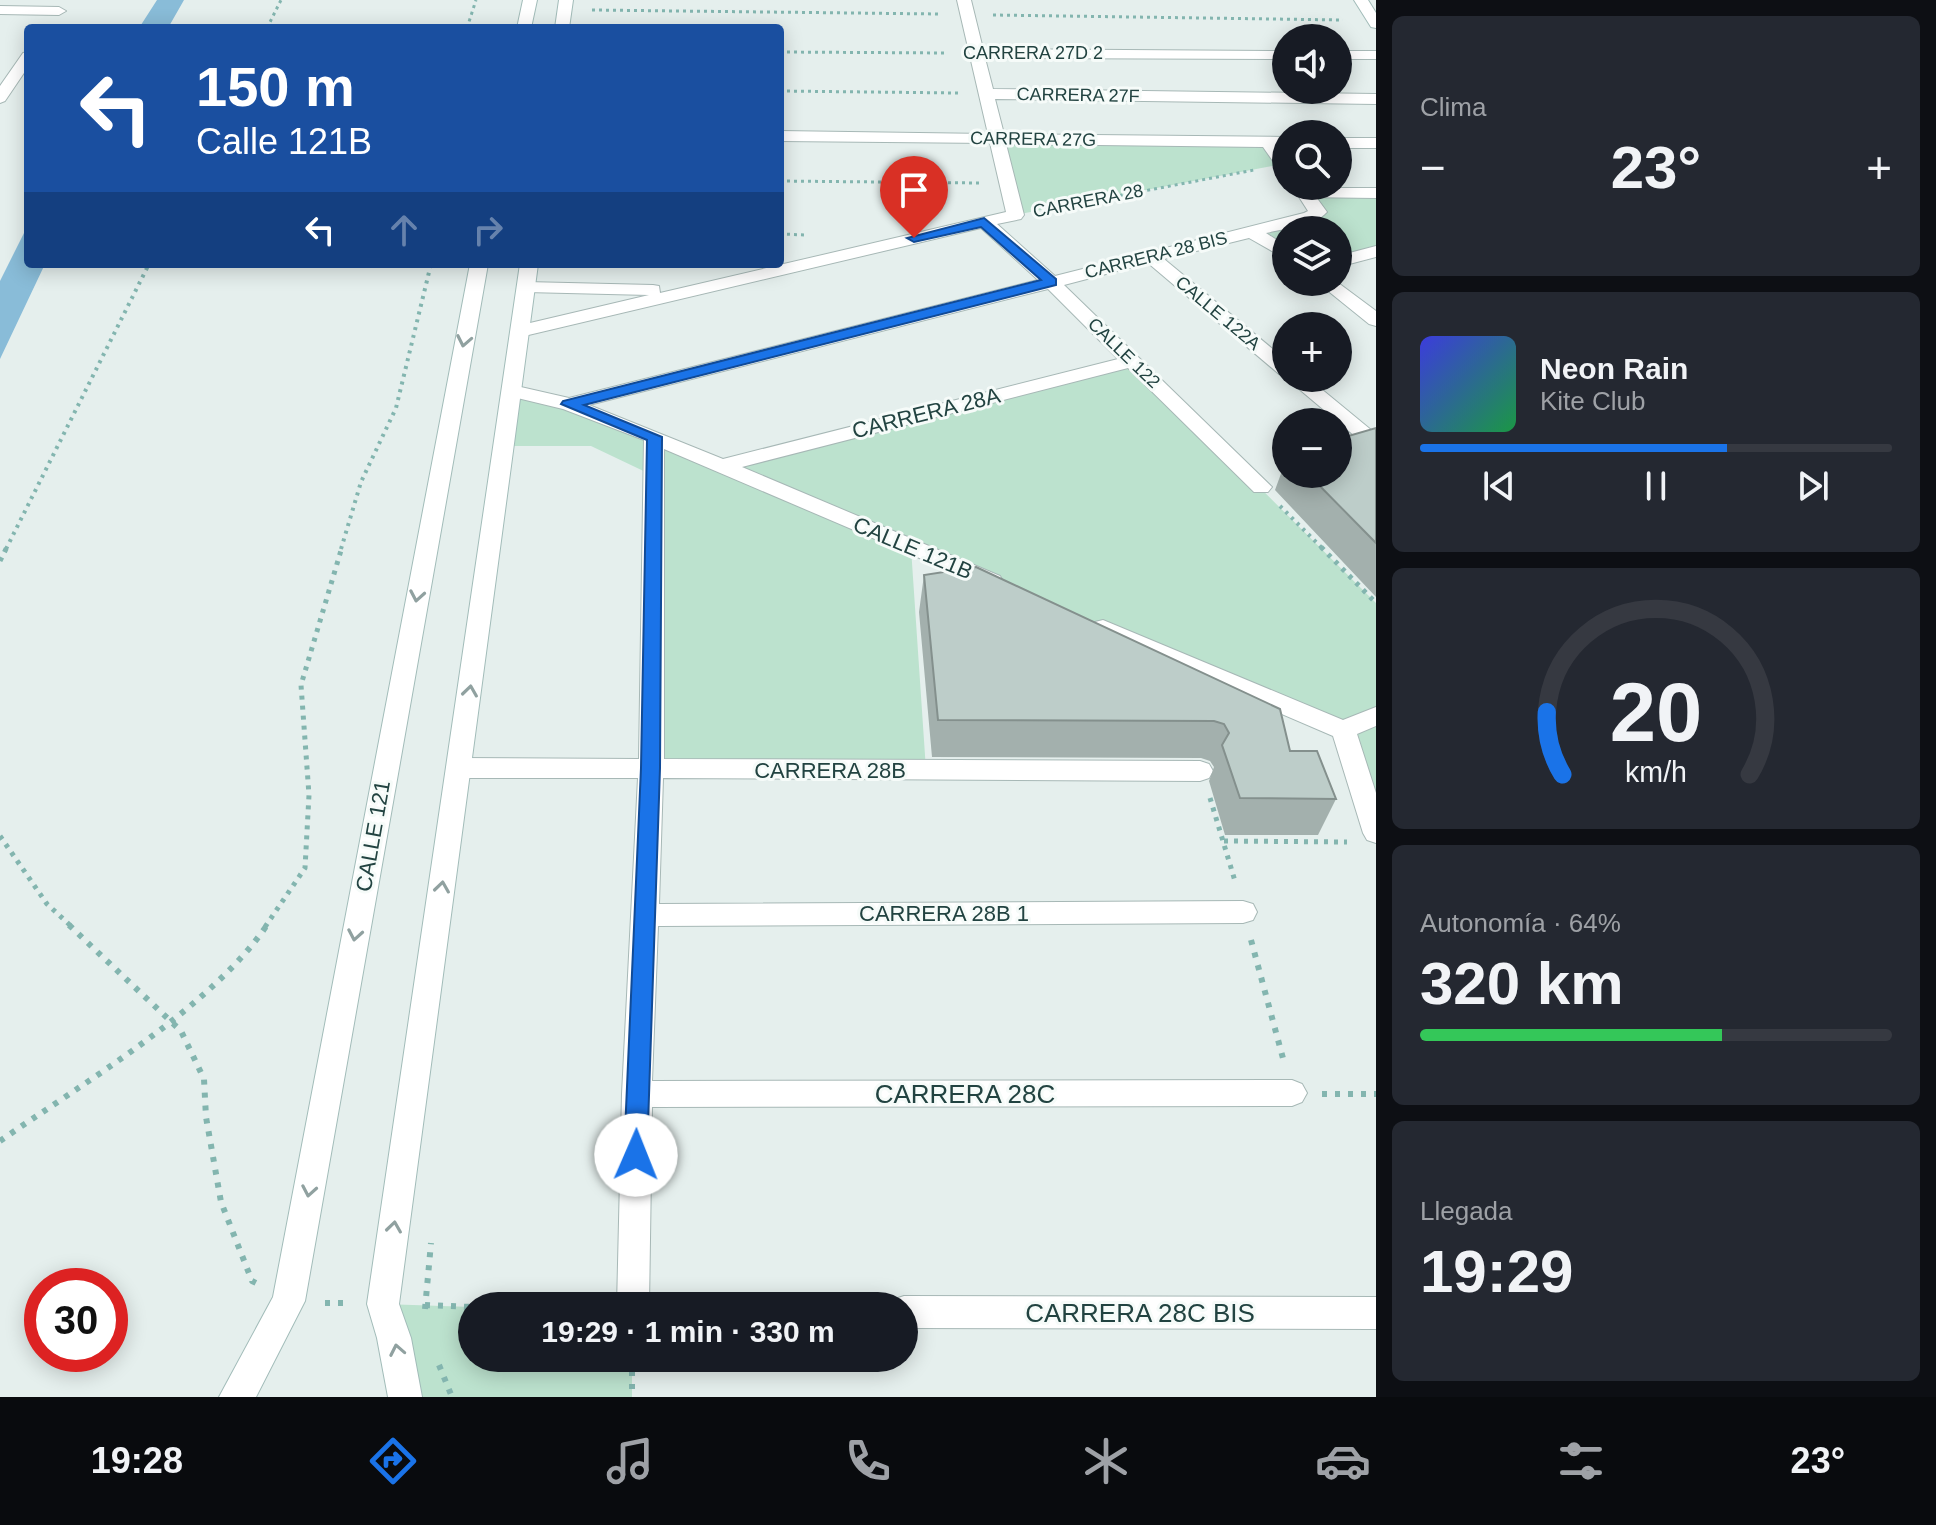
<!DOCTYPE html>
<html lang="es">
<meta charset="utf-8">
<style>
:root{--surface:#171b24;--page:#242831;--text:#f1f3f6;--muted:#9ea1a6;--line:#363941;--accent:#1a73e8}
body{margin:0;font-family:Arial,sans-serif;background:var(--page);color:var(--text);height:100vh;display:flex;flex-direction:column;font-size:30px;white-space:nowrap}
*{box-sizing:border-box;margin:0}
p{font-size:26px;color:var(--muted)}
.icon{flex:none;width:44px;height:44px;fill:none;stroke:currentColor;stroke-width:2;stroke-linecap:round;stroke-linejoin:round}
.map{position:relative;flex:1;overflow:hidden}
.sheet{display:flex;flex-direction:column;gap:16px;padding:16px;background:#0d0f14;width:560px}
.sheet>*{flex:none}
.top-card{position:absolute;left:24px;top:24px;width:760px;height:244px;border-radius:8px;box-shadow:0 4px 20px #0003;background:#1a4fa0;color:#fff;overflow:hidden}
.tools{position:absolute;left:1272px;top:24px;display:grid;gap:16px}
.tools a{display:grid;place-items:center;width:80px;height:80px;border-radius:50%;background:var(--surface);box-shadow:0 4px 20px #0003;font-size:40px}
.speed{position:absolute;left:24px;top:1268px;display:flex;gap:16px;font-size:40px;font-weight:700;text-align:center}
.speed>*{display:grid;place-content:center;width:104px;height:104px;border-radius:50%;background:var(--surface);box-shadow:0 4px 20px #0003;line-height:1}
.speed .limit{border:12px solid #d22;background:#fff;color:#111}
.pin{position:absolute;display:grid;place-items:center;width:68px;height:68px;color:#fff;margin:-82px -34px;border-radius:50% 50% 50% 0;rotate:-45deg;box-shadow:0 0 8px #0007}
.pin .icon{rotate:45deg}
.me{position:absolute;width:88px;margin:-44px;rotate:1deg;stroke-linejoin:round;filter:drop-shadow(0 0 6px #0008)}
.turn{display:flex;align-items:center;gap:28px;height:168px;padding:0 40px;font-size:36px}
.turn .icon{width:104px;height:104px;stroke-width:2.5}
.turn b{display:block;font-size:56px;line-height:68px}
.lanes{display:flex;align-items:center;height:76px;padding:0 40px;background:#0003;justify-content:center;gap:40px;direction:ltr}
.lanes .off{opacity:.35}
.big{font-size:60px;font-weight:700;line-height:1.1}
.sheet .card{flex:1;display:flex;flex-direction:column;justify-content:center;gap:12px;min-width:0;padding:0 28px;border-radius:12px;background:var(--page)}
.sheet .dial{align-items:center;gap:0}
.dial svg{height:208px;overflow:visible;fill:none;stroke:var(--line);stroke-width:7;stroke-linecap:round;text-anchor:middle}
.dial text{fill:var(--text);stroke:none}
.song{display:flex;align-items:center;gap:24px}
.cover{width:96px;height:96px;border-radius:12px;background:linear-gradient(135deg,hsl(240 70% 55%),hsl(140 70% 35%))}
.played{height:8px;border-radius:4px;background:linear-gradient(90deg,var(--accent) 65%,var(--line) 65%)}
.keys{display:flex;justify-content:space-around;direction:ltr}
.heat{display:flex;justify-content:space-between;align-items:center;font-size:44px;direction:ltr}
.charge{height:12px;border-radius:6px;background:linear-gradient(90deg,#34c759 64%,var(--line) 0)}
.trip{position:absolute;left:458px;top:1292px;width:460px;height:80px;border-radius:40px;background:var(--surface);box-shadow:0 4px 20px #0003;font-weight:700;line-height:80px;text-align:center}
.tab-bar{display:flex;height:128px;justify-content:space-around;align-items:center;background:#090b0e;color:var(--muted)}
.tab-bar .icon{width:56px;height:56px}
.tab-bar .on{color:var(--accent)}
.tab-bar b{font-size:36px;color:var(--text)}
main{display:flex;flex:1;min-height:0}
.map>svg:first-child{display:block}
.green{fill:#bce2ce}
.water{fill:#89bcd8}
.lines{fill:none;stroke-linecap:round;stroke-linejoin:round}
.lane-casing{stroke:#a7b8b6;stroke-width:2}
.street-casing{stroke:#a7b8b6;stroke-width:2}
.secondary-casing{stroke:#a2bcb9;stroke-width:2}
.path-far3{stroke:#83b5af;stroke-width:3;stroke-dasharray:3 4;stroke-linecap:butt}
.path-far2{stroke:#83b5af;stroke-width:4;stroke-dasharray:3 5;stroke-linecap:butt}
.path-far1{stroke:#83b5af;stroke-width:5;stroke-dasharray:4 6;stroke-linecap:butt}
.path{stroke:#83b5af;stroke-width:6;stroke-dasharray:5 8;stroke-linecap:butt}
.lane{fill:#fff;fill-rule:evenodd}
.street{fill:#fff;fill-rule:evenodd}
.secondary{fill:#fff;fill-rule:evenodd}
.wall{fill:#a3b0ad}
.building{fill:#bdcdc9;stroke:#84908d;stroke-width:2}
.oneway{stroke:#90a1a0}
.route{fill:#1a73e8;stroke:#114b97;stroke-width:2}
.labels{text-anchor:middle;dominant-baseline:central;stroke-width:6;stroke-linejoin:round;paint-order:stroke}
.far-street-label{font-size:18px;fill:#224341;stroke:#f6fbf9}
.street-label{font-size:22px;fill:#224341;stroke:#f6fbf9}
.near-street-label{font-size:26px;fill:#224341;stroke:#f6fbf9}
</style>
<main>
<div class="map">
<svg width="1376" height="1397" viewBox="0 0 1376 1397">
<rect width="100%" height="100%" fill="#e5efed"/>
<path class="green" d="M997,139L1268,142L1283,164L1015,215Z
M1306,193H1376V251L1338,262V230H1286V254L1251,231L1310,217Z
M1132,361L1376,603V833L1343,729L911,548L926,770L651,768L654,476L591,446H503L512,391L544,398L719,466Z
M383,1304L472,1307V1358H632V1397H405Z"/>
<path class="water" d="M157,0H184L168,28H139Z
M28,225V264H45L0,359V281Z"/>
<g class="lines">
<g class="lane-casing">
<path id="lane" d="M1306,188H1376V198L1300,197L1298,193L1300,189Z
M1376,246V257L1338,267V256Z"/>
</g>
<g class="street-casing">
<path id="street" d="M957,0H971L983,49L1286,51V59L985,58L993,89L1376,94V104L995,99L1004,134L1286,137V147H1279L1286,156V173L1280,171L1263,147L1006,144L1024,215L1021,219L997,224L1055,276L1304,213L1308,211L1292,186H1308L1327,212C1313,227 1286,228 1266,233L1286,246V259L1249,238L1164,259L1286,360V376L1279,374L1148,263L1064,285L1272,487L1268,492H1254L1128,368L742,467L1000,576L1003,581L1000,586L992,589L664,449V759L1200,761L1209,764L1213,771L1209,778L1200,781L663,778L659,904L1243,901L1253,904L1257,912L1253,920L1243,923L658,926L652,1081L1292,1080L1302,1084L1307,1093L1302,1102L1292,1106L652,1107L649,1306H617L622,1094L638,778H459L450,775L447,768L450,761L459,758L639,759L644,440L563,409L505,395L502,391L512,385L569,398L1038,280L981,228L520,337L513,335L511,331L513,327L649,295L526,292L517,287L526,282L653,285L659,286L660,293L1006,212L990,143L780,141V131L988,134ZM1048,289L1118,359L723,459L589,405Z
M0,6L59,7L66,11L59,15L0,14Z
M1338,51H1376V59H1338Z
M28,52V67L5,101L0,103V86L23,53Z
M1338,138H1376V148H1338Z
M1317,282H1337L1376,311V326L1369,324Z
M1286,378H1308L1376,434V450L1369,448Z
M1103,620L1343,720L1376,707V726L1357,734L1376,793V843L1367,840L1363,833L1333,736L1095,634L1091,628L1095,622Z
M904,1296L1376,1297V1329L904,1328V1306H890L892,1300Z"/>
</g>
<g class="secondary-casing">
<path id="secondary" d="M523,0H537L531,28H517Z
M559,0H573L569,28H555Z
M1354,0H1368L1376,13V28L1371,27Z
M470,264H488L305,1301L256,1397H219L273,1297Z
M520,264H538L399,1304L411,1338L422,1397H388L377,1338L367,1304Z"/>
</g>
<path class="path-far3" d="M592,10L939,14
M993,15L1343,20
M267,28L281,0
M467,28L476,0
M780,52L948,53
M780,91L958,93
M780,181L979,183
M1044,210L1254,170
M780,234L807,235"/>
<path class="path-far2" d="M1280,506L1323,549
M6,549L149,264
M341,549L361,482L396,408L431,264"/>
<path class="path-far1" d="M1321,547L1376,603
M0,561L7,547
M1210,798L1235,881
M0,836L47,904L72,927
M1224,841L1347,842
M265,927L305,868L309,795L301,685L342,547"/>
<path class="path" d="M69,925L181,1031L204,1079L206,1117L221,1202L252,1281L256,1283
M1251,940L1284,1062
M1322,1094H1376
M0,1141C83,1083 211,1008 267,925
M325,1303H347
M425,1305L472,1307
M425,1309L431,1243
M632,1358V1397
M439,1365L452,1397"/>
<use href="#lane" class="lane"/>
<use href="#street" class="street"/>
<use href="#secondary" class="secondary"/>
</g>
<path class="wall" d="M1376,428V597L1275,490L1286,460V474H1338Z
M924,575L1290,751L1336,799L1318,835H1225L1209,781L1214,767L1210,761L1201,758L932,757L919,612Z"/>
<path class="building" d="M1376,428V543L1308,474H1338V439Z
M976,567L1280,709L1290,751H1317L1336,799L1240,798L1222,745L1229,733L1224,724L1214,721L938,720L924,575Z"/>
<defs><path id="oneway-chevron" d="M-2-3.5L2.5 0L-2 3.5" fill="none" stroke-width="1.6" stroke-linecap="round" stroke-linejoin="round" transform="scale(2)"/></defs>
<g class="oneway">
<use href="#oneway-chevron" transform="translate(464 341) rotate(101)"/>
<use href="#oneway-chevron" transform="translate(417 596) rotate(100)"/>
<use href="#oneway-chevron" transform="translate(470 691) rotate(-82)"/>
<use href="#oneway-chevron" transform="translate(442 887) rotate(-82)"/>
<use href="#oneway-chevron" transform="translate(355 935) rotate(100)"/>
<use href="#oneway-chevron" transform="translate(309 1191) rotate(100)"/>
<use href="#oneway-chevron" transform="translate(394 1227) rotate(-82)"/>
<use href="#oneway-chevron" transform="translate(397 1350) rotate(-101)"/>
</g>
<path class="route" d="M984,218L1056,279V285L584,405L662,437L660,768L647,1155L644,1162L636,1166L628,1162L624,1155L641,768L647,440L561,404L563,401L1041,280L981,227L914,242L907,238Z"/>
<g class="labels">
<g class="far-street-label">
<text x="1033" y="53">CARRERA 27D 2</text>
<text transform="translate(1078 95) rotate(1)">CARRERA 27F</text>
<text transform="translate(1033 139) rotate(1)">CARRERA 27G</text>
<text transform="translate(1088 201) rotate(-11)">CARRERA 28</text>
<text transform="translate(1156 255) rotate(-14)">CARRERA 28 BIS</text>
<text transform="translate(1218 313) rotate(40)">CALLE 122A</text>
<text transform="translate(1124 353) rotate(44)">CALLE 122</text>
</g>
<g class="street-label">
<text transform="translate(926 413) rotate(-14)">CARRERA 28A</text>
<text transform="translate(913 548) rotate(23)">CALLE 121B</text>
<text x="830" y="770">CARRERA 28B</text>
<text transform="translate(373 836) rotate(-80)">CALLE 121</text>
<text x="944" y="913">CARRERA 28B 1</text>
</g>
<g class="near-street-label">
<text x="965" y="1094">CARRERA 28C</text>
<text x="1140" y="1313">CARRERA 28C BIS</text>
</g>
</g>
</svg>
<div class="tools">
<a><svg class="icon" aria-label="sound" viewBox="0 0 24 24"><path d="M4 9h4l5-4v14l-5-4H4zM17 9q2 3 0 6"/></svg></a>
<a><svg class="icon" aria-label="search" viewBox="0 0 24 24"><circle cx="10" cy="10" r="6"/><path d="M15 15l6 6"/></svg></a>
<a><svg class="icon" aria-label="layers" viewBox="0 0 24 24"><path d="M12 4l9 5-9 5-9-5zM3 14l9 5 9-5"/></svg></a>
<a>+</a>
<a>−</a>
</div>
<div class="speed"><div class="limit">30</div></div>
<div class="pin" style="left:914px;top:238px;background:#d93025"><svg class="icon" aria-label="arrive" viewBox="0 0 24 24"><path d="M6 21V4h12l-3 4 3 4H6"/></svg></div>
<svg class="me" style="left:636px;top:1155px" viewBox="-20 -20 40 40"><circle r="19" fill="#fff"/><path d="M0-13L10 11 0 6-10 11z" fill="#1a73e8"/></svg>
<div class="trip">19:29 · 1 min · 330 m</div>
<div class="top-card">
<div class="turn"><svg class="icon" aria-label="left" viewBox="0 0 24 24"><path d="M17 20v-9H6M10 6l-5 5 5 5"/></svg><div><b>150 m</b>Calle 121B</div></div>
<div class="lanes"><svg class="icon" aria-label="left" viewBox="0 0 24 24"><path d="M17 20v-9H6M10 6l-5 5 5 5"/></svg><svg class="icon off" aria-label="ahead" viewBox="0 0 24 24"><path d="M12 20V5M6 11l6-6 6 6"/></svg><svg class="icon off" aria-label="right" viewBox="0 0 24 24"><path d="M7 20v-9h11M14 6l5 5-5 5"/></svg></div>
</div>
</div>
<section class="sheet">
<div class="card"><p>Clima</p>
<div class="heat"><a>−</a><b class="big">23°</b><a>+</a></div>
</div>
<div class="card">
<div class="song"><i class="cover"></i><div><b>Neon Rain</b><p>Kite Club</p></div></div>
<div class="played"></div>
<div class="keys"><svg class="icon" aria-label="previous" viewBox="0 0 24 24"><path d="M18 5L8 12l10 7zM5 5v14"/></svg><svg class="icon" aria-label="pause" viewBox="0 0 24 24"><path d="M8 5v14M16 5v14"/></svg><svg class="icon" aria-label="next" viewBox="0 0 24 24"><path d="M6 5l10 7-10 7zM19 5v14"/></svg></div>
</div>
<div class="card dial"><svg viewBox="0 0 100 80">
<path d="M14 69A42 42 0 1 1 86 69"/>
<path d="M14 69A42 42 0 0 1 8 45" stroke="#1a73e8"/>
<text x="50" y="56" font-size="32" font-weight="700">20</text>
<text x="50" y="72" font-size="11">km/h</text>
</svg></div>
<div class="card"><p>Autonomía · 64%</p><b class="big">320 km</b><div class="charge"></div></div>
<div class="card"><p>Llegada</p><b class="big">19:29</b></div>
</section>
</main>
<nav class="tab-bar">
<b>19:28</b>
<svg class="icon on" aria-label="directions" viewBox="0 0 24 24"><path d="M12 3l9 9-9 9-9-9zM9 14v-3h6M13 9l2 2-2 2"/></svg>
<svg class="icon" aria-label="music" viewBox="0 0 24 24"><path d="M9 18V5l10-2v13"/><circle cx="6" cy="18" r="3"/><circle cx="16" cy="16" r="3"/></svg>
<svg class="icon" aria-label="phone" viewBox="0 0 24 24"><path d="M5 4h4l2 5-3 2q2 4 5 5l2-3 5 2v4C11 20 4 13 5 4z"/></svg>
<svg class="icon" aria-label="climate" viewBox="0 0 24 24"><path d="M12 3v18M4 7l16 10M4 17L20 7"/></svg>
<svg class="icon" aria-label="car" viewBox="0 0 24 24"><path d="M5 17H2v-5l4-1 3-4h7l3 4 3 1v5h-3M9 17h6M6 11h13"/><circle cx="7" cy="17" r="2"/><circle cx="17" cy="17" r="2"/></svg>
<svg class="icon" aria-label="filters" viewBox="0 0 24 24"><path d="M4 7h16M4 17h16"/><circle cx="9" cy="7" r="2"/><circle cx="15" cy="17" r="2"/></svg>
<b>23°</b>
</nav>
